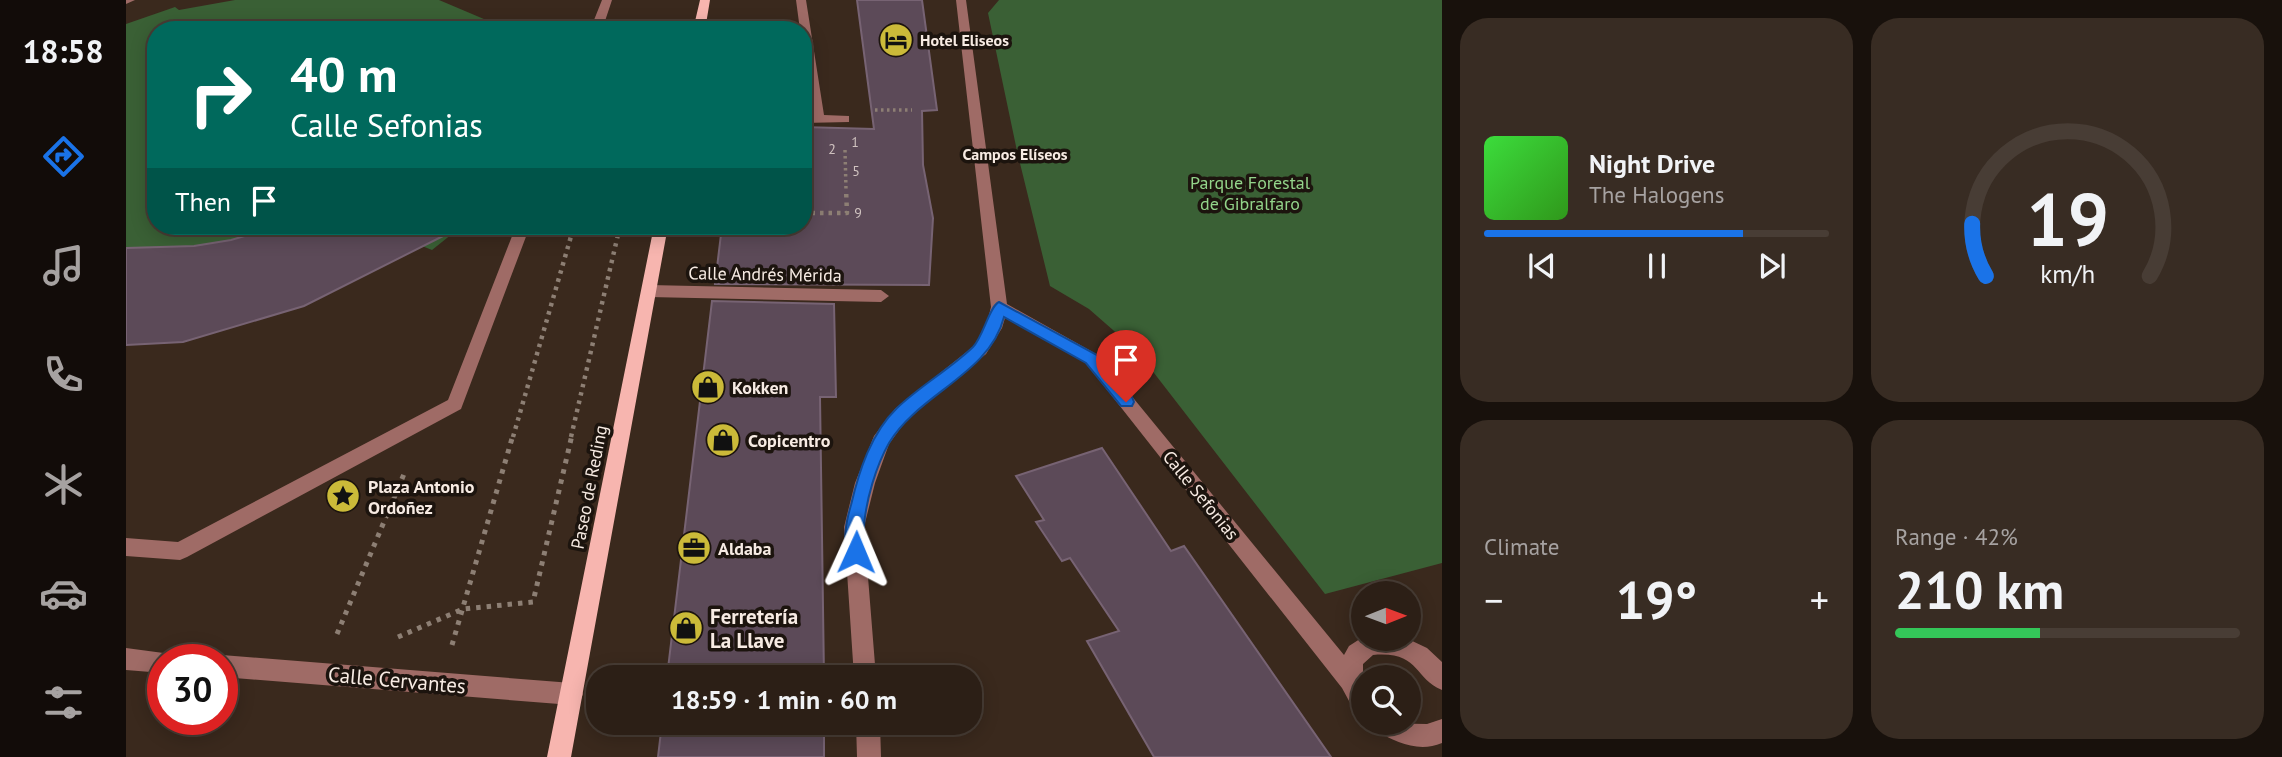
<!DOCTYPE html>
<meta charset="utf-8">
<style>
:root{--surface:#2c1f16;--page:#382c23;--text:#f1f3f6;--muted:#a6a2a1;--line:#483d35;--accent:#1a73e8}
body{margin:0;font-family:"PT Sans",sans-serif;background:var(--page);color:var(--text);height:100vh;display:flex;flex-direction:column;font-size:26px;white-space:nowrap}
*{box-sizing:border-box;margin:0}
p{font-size:23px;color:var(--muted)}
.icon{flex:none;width:38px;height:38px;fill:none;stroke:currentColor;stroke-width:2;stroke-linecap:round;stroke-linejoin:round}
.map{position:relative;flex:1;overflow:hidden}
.sheet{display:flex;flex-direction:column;gap:18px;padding:18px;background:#18110c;width:840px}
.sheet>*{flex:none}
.top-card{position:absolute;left:21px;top:21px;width:665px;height:214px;border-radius:28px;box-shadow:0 4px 18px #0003,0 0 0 2px var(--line);background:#00695c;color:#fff;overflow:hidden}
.needle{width:46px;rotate:89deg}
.fabs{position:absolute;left:1225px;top:581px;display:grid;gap:14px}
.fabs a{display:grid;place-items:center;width:70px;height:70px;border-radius:50%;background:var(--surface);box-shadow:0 4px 18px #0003,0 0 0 2px var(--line);font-size:35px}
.speed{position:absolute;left:21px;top:644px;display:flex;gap:14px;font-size:35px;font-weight:700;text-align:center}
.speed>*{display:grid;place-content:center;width:91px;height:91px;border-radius:50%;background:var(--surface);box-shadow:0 4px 18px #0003,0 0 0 2px var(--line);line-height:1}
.speed .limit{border:10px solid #d22;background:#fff;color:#111}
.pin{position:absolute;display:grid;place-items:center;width:60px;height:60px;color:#fff;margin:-72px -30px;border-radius:50% 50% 50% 0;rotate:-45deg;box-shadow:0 0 7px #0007}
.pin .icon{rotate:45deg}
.me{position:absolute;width:77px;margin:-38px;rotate:1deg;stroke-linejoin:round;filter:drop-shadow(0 0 5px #0008)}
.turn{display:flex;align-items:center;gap:24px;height:147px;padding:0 28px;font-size:32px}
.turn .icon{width:91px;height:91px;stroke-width:2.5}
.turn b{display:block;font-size:49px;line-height:60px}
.then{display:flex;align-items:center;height:66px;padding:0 28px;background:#0003;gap:14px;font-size:26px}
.big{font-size:52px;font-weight:600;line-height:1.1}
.sheet .card{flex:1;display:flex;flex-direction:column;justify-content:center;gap:10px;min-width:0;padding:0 24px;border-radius:28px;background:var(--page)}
.sheet .dial{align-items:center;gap:0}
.dial svg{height:182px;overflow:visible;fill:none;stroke:var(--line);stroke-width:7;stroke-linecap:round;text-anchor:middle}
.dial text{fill:var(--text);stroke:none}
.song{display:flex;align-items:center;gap:21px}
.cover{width:84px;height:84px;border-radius:10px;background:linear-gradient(135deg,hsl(120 70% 55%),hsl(110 70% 35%))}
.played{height:7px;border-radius:4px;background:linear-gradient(90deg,var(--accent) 75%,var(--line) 75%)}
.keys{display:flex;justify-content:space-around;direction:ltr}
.heat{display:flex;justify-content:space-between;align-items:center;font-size:38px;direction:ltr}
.charge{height:10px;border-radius:5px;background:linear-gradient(90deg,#34c759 42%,var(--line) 0)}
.sheet .tiles{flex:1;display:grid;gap:18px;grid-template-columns:repeat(2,1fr)}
.trip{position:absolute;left:460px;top:665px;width:396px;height:70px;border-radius:28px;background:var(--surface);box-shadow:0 4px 18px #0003,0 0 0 2px var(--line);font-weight:600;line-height:70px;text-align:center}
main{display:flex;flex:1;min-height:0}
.tabs{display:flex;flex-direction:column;width:126px;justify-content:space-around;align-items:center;background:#120c09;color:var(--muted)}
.tabs .icon{width:49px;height:49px}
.tabs .on{color:var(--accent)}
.tabs b{font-size:32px;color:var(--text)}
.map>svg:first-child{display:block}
.green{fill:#3a6035}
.building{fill:#5c4a58;stroke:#776373;stroke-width:2}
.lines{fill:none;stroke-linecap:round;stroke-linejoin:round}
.path-far2{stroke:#8d7f74;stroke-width:3.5;stroke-dasharray:2.5 3.5;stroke-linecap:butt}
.path-far1{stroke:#8d7f74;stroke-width:4.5;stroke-dasharray:3.5 5;stroke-linecap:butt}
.path{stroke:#8d7f74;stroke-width:5;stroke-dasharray:4.5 6;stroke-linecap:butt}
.minor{fill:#9f6b66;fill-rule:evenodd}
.major{fill:#f7b5af;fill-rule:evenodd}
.route{fill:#1a73e8;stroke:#114b97;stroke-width:2}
.labels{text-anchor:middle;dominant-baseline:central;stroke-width:7;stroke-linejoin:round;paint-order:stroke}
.number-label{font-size:14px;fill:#d0c3c0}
.far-poi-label{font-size:16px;font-weight:bold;fill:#f7ebe3;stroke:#1c140e;text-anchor:start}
.far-neighbourhood-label{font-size:16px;font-weight:bold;fill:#f7ebe3;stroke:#1c140e}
.park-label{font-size:18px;fill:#93d48a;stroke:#1c140e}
.street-label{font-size:18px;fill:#f7ebe3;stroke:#1c140e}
.poi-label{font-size:18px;font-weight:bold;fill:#f7ebe3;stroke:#1c140e;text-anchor:start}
.near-poi-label{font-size:21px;font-weight:bold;fill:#f7ebe3;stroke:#1c140e;text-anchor:start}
.near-street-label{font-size:21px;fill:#f7ebe3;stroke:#1c140e}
</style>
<main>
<nav class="tabs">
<b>18:58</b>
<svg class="icon on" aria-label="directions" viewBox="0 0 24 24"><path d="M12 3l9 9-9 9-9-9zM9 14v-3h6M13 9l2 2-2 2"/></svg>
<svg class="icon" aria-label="music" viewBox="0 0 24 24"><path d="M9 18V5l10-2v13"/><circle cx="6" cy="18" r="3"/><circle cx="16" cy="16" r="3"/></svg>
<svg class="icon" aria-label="phone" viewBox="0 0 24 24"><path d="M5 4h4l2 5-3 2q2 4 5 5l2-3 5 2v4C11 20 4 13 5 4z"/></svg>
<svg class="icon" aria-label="climate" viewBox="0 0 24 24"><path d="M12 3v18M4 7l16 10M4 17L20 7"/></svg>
<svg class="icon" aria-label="car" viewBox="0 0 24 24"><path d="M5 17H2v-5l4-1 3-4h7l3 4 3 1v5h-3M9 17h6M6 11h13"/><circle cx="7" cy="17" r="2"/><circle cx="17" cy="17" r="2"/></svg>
<svg class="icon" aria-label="filters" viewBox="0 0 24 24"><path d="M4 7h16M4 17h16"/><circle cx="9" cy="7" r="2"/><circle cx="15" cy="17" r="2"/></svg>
</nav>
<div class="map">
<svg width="1316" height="757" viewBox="0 0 1316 757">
<rect width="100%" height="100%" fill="#3a291d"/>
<path class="green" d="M109,0H313L372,25L366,30H30V226H336L306,250L296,246L178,306L57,342L0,345V24L49,7L53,10Z
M873,0H1316V563L1199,594L1011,351L963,309L924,286L891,151L862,13Z"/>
<path class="building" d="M731,0H796L811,110L796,111L797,165L807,218L803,285L589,284L596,226H677V127L748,129Z
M153,226H337L178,306L57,342L0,345V248L68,246L105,240Z
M586,301L708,304L710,397H694L698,677H541Z
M976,448L1045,551L1058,546L1205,757H1028L961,641L993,631L944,558L936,561L910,522L918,520L890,476Z
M536,723H698V757H532Z"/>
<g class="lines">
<path class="path-far2" d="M749,110H786
M719,150L720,190"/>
<path class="path-far1" d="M677,213H721L720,189
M387,437L448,226
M445,437L494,226"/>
<path class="path" d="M211,634L278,474
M272,637L337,609L407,602L446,435
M326,645L387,435"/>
<path class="minor" d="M0,0H9L0,4Z
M476,0H486L476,30H464Z
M670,0H680L698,115L723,116V122L677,123V115H685L677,58V30H674Z
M830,0H840L881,304L972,355L1218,655L1223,646L1237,637L1282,639L1301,648L1316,662V690C1287,678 1294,651 1247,655L1237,664V715L1229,712L1216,688L960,363L879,318L876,328L860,354L781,419L763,444L749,483L738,527L750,677H728L718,527L729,483L748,436L769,409L848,346L860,327L865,307Z
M390,226H404L335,409L61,557L54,560L0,556V538L52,542L322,400Z
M523,285L755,290L763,296L755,302L523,297L515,291Z
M0,648L45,654L47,660H37V673L0,670Z
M96,655L446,683L454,686L457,694L454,702L446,705L96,677V660H87Z
M1316,719V743C1292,753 1271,742 1249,731L1245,723L1301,724Z
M730,723H754L755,757H731Z"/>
<path class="major" d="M574,0H584L579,30H567Z
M528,226H542L445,757H421Z"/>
</g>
<path class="route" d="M873,302L971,355L1006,397L1008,402L1006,406H995L960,363L878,317C864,374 792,394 763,443C750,466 740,500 738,526C736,537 741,547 737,558L730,560L723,558C716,541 720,522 725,505C733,471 745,433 771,408C794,386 824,369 847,347C857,337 864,305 873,302Z"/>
<defs>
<g id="hotel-disc" transform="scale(1.75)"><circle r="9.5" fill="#cbba39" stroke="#1c140e"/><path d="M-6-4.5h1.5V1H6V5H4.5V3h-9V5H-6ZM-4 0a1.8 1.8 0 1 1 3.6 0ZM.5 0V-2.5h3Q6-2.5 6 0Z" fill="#111"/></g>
<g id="shop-disc" transform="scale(1.75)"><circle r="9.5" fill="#cbba39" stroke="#1c140e"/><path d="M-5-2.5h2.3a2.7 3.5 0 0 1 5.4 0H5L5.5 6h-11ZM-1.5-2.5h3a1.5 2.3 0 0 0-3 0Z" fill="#111"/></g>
<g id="sight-disc" transform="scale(1.75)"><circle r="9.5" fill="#cbba39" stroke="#1c140e"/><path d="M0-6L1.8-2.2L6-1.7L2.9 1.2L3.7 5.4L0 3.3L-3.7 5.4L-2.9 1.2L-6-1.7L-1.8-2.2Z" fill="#111"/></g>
<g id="office-disc" transform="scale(1.75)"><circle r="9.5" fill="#cbba39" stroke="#1c140e"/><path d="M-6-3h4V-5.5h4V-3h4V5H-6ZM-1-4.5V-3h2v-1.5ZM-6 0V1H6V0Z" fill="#111"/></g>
</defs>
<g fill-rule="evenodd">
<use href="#hotel-disc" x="770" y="40"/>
<use href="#shop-disc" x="582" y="387"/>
<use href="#shop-disc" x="597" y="440"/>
<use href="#sight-disc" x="217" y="496"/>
<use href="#office-disc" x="568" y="548"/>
<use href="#shop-disc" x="560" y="628"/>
</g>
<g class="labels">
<g class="number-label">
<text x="729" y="142">1</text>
<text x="706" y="149">2</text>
<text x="730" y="171">5</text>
<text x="732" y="213">9</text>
</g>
<g class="far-poi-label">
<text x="794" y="40">Hotel Eliseos</text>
</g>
<g class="far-neighbourhood-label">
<text x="889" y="154">Campos Elíseos</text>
</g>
<g class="park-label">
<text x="1124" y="182">Parque Forestal<tspan x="1124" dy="21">de Gibralfaro</tspan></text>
</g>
<g class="street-label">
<text transform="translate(639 274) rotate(1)">Calle Andrés Mérida</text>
<text transform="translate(463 487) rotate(-79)">Paseo de Reding</text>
<text transform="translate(1075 495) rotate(51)">Calle Sefonias</text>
</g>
<g class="poi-label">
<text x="606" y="387">Kokken</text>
<text x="622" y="440">Copicentro</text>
<text x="242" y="486">Plaza Antonio<tspan x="242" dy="21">Ordoñez</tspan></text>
<text x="592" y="548">Aldaba</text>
</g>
<g class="near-poi-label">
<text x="584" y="616">Ferretería<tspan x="584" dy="24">La Llave</tspan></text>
</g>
<g class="near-street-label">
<text transform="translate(271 680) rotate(5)">Calle Cervantes</text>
</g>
</g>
</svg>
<div class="fabs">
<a><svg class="needle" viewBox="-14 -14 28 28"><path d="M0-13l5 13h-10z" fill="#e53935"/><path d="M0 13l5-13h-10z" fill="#a6a2a1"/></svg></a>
<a><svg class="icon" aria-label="search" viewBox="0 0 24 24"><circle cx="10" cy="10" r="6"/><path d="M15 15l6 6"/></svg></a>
</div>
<div class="speed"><div class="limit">30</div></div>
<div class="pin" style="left:1000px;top:402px;background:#d93025"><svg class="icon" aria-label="arrive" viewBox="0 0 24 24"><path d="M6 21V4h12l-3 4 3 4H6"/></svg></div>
<svg class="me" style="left:730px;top:552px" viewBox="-20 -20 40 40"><path d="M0-17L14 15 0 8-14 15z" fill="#1a73e8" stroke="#fff" stroke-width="4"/></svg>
<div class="trip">18:59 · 1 min · 60 m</div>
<div class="top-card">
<div class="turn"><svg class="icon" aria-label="right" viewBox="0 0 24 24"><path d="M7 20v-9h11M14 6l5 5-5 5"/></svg><div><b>40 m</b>Calle Sefonias</div></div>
<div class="then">Then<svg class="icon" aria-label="arrive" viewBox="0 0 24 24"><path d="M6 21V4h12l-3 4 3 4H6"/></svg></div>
</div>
</div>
<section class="sheet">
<div class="tiles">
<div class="card">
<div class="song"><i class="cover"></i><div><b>Night Drive</b><p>The Halogens</p></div></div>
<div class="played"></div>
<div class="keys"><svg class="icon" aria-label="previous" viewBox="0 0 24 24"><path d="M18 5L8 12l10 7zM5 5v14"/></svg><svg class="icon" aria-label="pause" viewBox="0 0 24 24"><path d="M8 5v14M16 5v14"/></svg><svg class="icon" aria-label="next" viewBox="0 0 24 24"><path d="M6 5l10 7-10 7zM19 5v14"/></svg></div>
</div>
<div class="card dial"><svg viewBox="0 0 100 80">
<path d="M14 69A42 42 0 1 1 86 69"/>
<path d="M14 69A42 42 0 0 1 8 46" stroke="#1a73e8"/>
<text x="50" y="56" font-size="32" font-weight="700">19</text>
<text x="50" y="72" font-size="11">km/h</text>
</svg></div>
<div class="card"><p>Climate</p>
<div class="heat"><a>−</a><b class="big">19°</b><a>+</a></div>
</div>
<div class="card"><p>Range · 42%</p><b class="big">210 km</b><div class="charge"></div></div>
</div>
</section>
</main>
